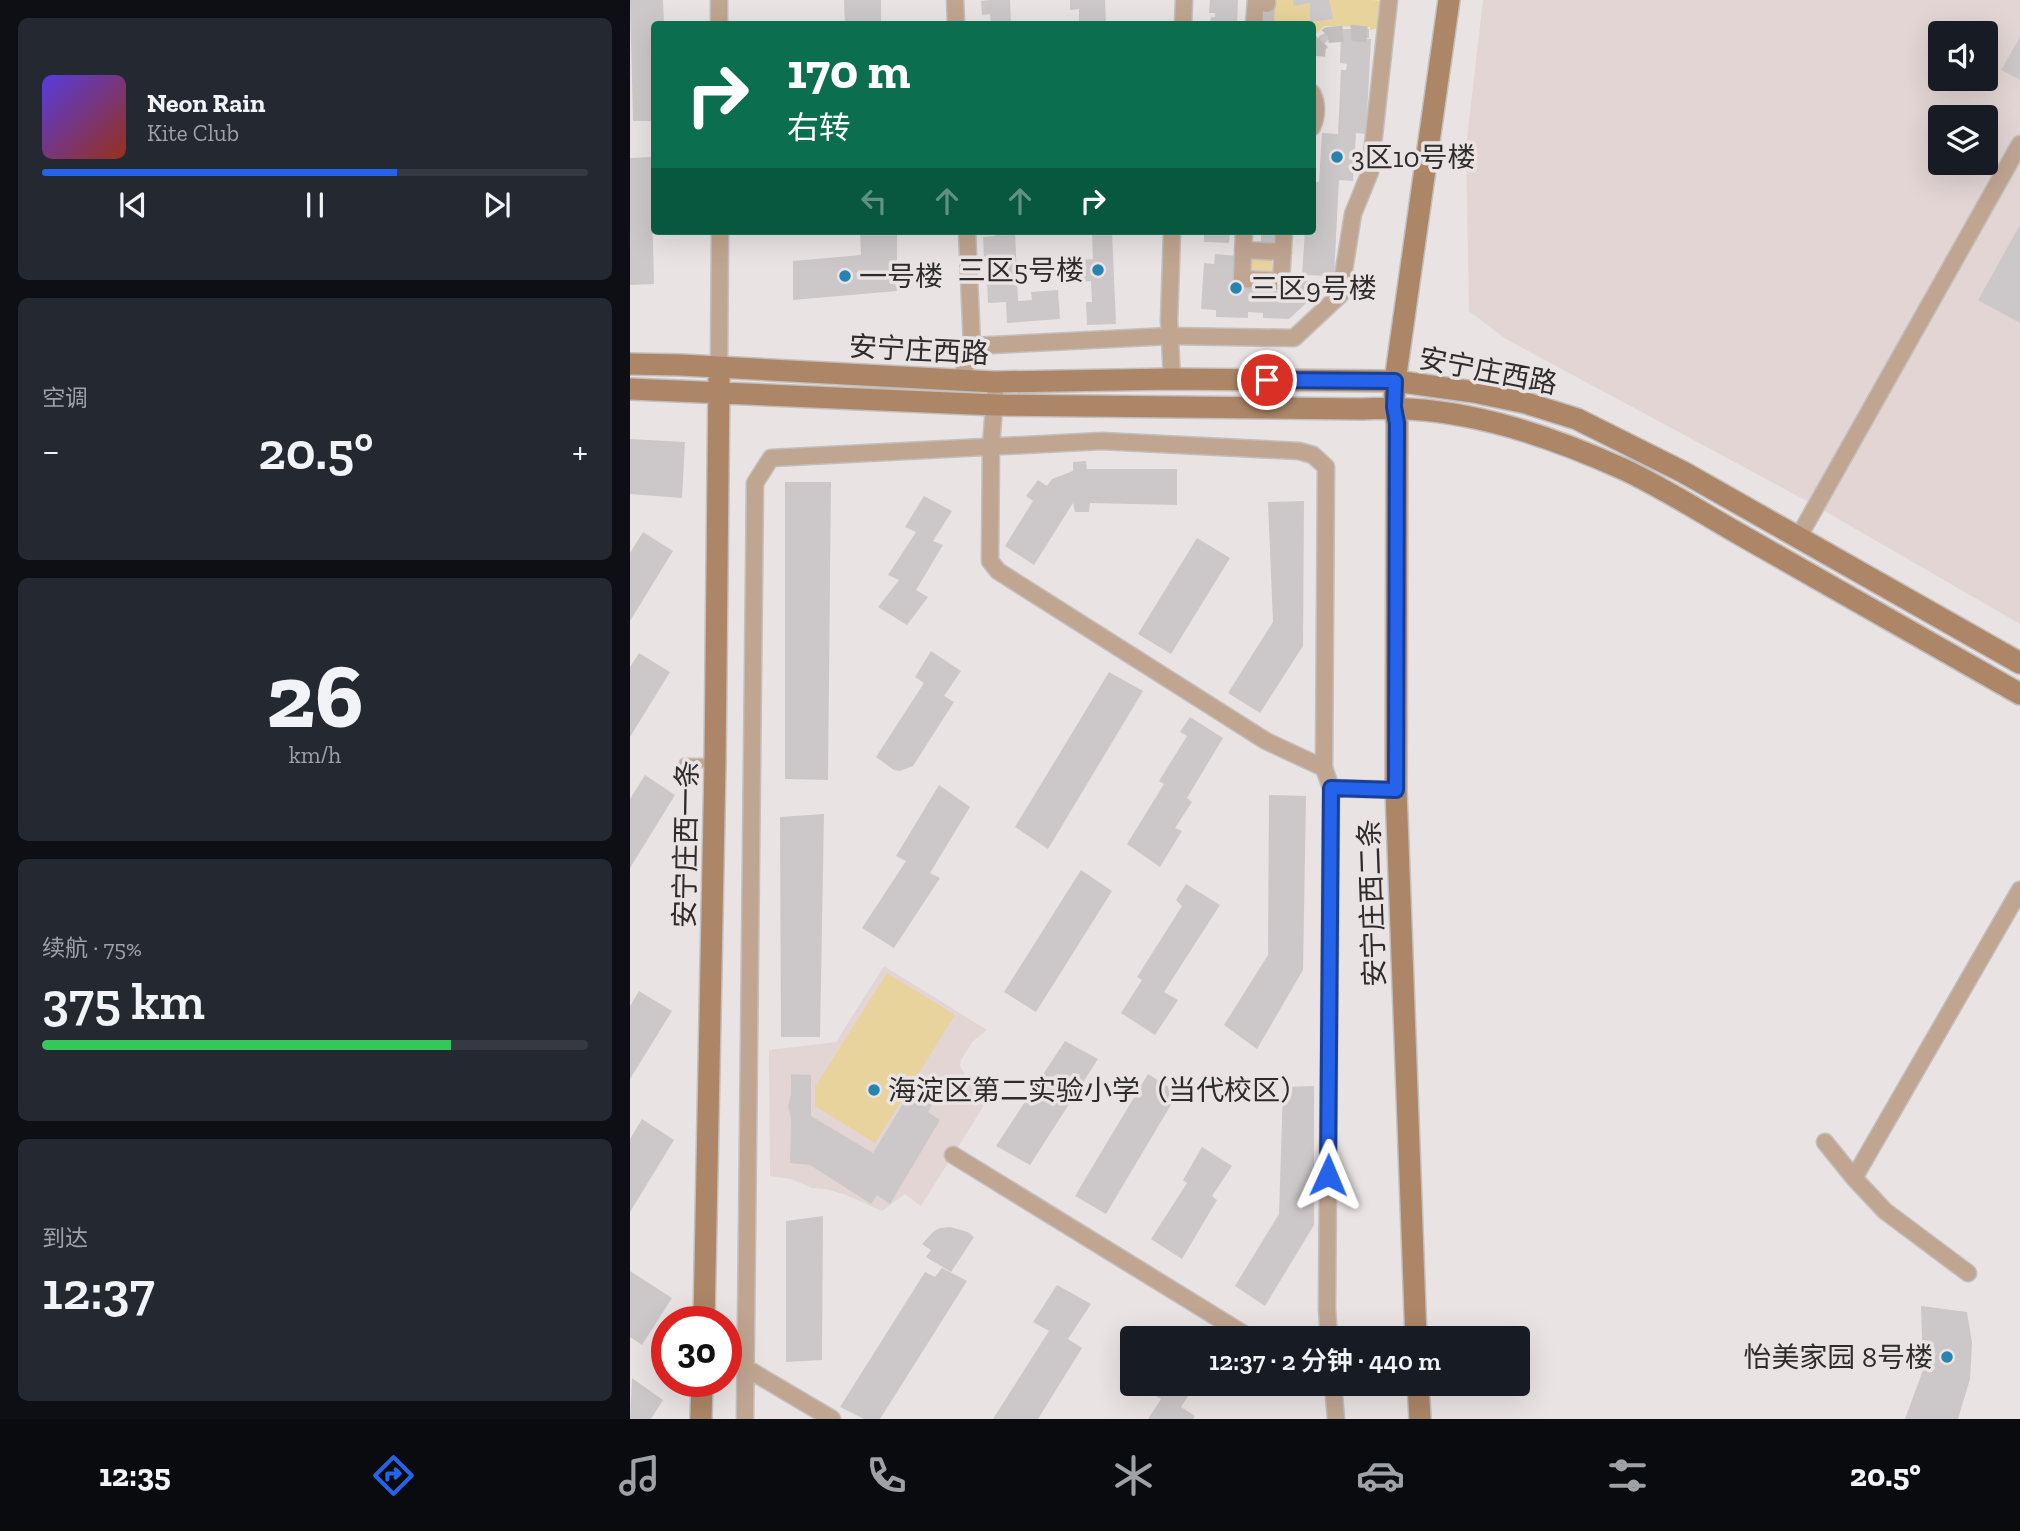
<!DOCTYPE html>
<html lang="zh">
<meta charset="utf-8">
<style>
:root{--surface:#171b24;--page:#242831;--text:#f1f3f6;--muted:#9ea1a6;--line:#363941;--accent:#2563eb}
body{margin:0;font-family:"Zilla Slab","Noto Sans SC",serif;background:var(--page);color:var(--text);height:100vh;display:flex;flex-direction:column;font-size:26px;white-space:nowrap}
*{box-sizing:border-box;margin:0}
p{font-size:23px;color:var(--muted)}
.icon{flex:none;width:38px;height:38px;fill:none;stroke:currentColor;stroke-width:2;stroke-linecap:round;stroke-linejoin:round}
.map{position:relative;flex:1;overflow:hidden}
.panel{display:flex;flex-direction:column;gap:18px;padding:18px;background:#0d0f14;width:630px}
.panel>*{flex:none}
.banner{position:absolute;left:21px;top:21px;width:665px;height:214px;border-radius:7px;box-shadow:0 7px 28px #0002;background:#0b6e4f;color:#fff;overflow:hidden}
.buttons{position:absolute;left:1298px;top:21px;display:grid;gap:14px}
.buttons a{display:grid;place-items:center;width:70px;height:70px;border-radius:7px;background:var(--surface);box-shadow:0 7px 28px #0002;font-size:35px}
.speed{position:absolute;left:21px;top:1306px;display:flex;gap:14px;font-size:35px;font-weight:700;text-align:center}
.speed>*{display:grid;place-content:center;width:91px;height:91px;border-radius:50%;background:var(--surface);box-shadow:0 7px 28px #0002;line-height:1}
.speed .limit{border:10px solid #d22;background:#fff;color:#111}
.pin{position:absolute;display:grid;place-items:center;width:60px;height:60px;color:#fff;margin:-30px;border:4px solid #fff;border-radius:50%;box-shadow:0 2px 7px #0007}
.me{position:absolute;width:77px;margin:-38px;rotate:1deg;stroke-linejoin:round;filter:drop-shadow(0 0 5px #0008)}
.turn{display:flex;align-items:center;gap:24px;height:147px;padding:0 21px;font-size:32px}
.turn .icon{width:91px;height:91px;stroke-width:2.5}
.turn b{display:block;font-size:49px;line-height:60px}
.lanes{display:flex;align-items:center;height:66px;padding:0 21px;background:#0003;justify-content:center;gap:35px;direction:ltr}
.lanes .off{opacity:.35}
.big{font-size:52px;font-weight:600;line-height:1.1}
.panel .card{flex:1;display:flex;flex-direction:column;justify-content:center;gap:10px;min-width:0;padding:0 24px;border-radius:10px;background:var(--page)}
.panel .dial{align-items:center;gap:0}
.dial b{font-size:91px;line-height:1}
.song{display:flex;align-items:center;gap:21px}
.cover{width:84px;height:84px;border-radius:10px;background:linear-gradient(135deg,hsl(250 70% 55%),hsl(10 70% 35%))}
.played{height:7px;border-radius:4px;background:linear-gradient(90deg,var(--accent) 65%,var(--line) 65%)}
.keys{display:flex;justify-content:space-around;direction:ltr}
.heat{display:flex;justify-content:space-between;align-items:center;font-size:38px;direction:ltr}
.charge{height:10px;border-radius:5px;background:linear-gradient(90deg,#34c759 75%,var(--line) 0)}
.trip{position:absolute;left:490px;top:1326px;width:410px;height:70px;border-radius:7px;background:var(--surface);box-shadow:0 7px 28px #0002;font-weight:600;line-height:70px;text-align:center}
.tab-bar{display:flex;height:112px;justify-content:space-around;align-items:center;background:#090b0e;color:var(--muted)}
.tab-bar .icon{width:49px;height:49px}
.tab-bar .on{color:var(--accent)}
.tab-bar b{font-size:32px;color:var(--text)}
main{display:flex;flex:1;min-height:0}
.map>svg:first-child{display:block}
.built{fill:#e2d5d3;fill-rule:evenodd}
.green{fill:#e7d39b}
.building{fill:#ccc8c9}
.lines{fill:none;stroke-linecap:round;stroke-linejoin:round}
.street-tunnel{stroke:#c3bfbe;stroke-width:16;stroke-dasharray:16 8;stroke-linecap:butt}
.lane-casing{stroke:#c3bfbe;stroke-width:11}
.street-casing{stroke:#c3bfbe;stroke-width:19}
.secondary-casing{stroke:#c3bfbe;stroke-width:24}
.lane{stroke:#c0a591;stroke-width:8}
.street{stroke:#c0a591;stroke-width:16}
.secondary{stroke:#ac8667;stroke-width:21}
.route-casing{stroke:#184099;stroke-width:18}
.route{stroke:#2563eb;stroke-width:12}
.poi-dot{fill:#2784b0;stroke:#e9e4e3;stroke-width:2.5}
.labels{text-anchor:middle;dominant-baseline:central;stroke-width:7;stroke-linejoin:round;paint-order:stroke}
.poi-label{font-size:28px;fill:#2d2b2b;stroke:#e9e4e3;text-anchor:start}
.street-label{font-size:28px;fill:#2d2b2b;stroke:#e9e4e3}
</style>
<main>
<section class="panel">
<div class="card">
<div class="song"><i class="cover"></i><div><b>Neon Rain</b><p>Kite Club</p></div></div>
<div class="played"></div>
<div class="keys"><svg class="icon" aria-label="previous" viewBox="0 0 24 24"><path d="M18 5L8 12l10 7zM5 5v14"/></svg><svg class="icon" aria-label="pause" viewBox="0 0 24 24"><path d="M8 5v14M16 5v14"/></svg><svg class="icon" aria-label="next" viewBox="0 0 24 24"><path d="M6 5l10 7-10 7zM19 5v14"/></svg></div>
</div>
<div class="card"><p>空调</p>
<div class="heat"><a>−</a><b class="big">20.5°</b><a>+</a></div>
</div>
<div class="card dial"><b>26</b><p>km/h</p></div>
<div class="card"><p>续航 · 75%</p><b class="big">375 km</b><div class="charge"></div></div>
<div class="card"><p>到达</p><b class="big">12:37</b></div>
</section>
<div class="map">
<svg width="1390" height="1419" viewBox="0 0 1390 1419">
<rect width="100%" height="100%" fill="#e9e4e3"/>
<path class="built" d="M853,0H1390V624L1186,506L876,339L839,311L836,147ZM1311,33H1356V79H1311ZM1311,117H1356V163H1311Z
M254,966L357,1030L342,1042L331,1060L330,1066L339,1081L358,1099L291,1206L275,1194L252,1211L216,1195L196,1189L182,1188L161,1179L140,1176L139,1050L206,1042Z"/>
<path class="green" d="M645,0H742L753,1L749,28L740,30V27L694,26L684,36L683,44L682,24H643Z
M619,257H642V272L618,270Z
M257,973L325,1015L245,1143L185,1106V1087Z"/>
<path class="building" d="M0,0H33L34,24H24V121H3Z
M214,0H251V24H215Z
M360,0H380L381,24H361L360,14L352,15L351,1Z
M440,0H475L476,24H449V9L440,10Z
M580,0H608L607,24H580L581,17H585V13H579Z
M663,0H699L703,19L680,22V3L664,6Z
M631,7L643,8L642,24H630Z
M704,29H739V38L728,39H741L736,134L726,133L723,181L709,180L704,276L672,275L675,231H682V182H689L692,133L708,134L711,70H716L717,64L710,63L711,37L698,40L692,46L691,53H683L689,36Z
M1390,37V80L1371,70Z
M21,157L24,284L0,285V158Z
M1390,225V323L1348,300Z
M230,231H267V291L163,300V261L231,255Z
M365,231H385L388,301L402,300L401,292L428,290L430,319L377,323L376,302L358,303L357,280H364L363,259H354L353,237L365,236Z
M462,231H482L486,324L457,325L456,302H462L461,281L453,282L451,260L463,259Z
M574,231H600L599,243L574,242Z
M631,231H646V247L631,246Z
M585,254L608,256L607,284L640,285V291H653L665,279L698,283L659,319L633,318V313L618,312V318L586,317V310L571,309L574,263L584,264Z
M0,439L55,442L52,498L0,494Z
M456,461L457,469H547V505L460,503L459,512H445L443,503L404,565L375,546L403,501L396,496L408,480L417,486L422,479L443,471V462Z
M155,482H201L198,780L155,779Z
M294,496L322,511L303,541L313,545L286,590L298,597L277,625L248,607L269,580L258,575L286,532L275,527Z
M674,501L673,646L630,713L598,693L643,622L638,502Z
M13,532L43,551L0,621V553Z
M567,538L600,558L541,654L508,634Z
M301,651L331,671L314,696L324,702L283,766L270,771L264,770L246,757L294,683L285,677Z
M9,653L40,672L0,737V667Z
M479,672L513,691L418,849L385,827Z
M560,717L593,738L557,798L562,802L545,828L552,831L530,867L497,844L534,784L529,781L557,736L550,732Z
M15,775L45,795L0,868V799Z
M309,785L340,807L300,873L310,878L264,948L232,928L276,861L266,856Z
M639,795L676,796L673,970L627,1049L594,1025L638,955Z
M194,814L190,1037H151L150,817Z
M451,870L482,891L406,1012L374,992Z
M556,884L590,905L534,992L548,1000L525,1035L491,1013L512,980L507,977L552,906L546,900Z
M9,991L42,1011L0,1079V1006Z
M435,1041L468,1059L400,1165L366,1146Z
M161,1074L181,1075V1116L243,1153L280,1092L302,1105L298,1112L310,1120L260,1204L247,1195L241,1204L180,1165L160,1163L161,1118L158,1106L161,1094Z
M518,1074L548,1093L476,1214L445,1196Z
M684,1086V1225L635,1306L605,1286L649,1214L653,1087Z
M12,1119L44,1140L0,1212V1139Z
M572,1147L602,1166L582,1196L587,1200L552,1259L521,1239L557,1183L553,1180Z
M193,1216L192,1360L156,1362V1221Z
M320,1227L338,1232L344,1237L321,1272L296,1257L301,1250L292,1244L303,1232L310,1228Z
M312,1268L337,1281L250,1419H234L210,1407L295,1272L305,1277Z
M0,1271L42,1298L12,1345L0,1337Z
M427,1285L461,1304L438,1339L452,1348L408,1419H363L419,1331L403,1322Z
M1291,1306L1337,1312L1342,1343L1340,1379L1328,1419H1275L1293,1370Z
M2,1378L33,1400L21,1419H0Z
M519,1384H566L551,1407L565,1416L563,1419H518L531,1399L515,1390Z"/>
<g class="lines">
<path class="street-tunnel" d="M636,24L637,4
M687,56L688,46L698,35L722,33L741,35"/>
<g class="lane-casing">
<path id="lane" d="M54,763H82"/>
</g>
<g class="street-casing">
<path id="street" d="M89,0V24
M325,0L326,24
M637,4V0
M553,24L554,0
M624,24L626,0
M682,93C688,105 687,115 682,127
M614,231L612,279L651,281L654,231
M613,250L653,252
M342,346L540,336L664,338L710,295L723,214L740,172L759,0
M89,367L90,231
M542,379L539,321L542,231
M331,380L342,346L337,231
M365,394L361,446L360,561L368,571L636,741L694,768
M1168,538L1390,144
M701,788L766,790
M1195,1142L1224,1178L1255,1211L1338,1273
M323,1155L622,1339
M1224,1178L1390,890
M116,1368L202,1419
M703,1384L706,1419
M115,1419L125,483L141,458L472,441L669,451L683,455L696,467L694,768L701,788L697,1309L699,1339"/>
</g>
<g class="secondary-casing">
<path id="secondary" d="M0,364L51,365L364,382L542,379L765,381L844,392L896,403L947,419L1053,472L1390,663
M0,389L366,405L732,409C822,403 911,432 993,469C1036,489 1077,516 1118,539C1209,590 1299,643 1390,694
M74,1321L85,763L89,379
M786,1339L766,790L767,423L764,407L765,381L819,0
M788,1384L790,1419
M71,1419L72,1381"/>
</g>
<use href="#lane" class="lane"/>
<use href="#street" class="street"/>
<use href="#secondary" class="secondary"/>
</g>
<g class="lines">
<g class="route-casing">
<path id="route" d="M637,380L765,381L764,407L767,423L766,790L701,788L698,1175"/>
</g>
<use href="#route" class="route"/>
</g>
<g class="poi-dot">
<circle cx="707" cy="157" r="7"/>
<circle cx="468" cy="270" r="7"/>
<circle cx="215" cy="276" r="7"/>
<circle cx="606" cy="288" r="7"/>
<circle cx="244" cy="1090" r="7"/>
<circle cx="1317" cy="1357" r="7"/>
</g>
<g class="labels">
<g class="poi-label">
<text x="721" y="157">3区10号楼</text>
<text x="454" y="270" text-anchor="end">三区5号楼</text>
<text x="229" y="276">一号楼</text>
<text x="620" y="288">三区9号楼</text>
<text x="258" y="1090">海淀区第二实验小学（当代校区）</text>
<text x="1303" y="1357" text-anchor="end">怡美家园 8号楼</text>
</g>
<g class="street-label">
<text transform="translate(289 350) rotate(3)">安宁庄西路</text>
<text transform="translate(858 371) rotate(11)">安宁庄西路</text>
<text transform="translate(56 844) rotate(-89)">安宁庄西一条</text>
<text transform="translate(742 903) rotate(-92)">安宁庄西二条</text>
</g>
</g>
</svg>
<div class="buttons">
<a><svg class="icon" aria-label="sound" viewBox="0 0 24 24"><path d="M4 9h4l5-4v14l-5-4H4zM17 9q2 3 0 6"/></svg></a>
<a><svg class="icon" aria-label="layers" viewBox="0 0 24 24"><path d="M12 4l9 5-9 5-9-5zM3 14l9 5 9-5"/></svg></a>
</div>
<div class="speed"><div class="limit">30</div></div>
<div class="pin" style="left:637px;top:380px;background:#d93025"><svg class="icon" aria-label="arrive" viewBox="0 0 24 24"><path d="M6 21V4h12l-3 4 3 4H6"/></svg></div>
<svg class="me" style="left:698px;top:1175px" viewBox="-20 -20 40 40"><path d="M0-17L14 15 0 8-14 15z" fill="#2563eb" stroke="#fff" stroke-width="4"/></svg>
<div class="trip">12:37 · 2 分钟 · 440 m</div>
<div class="banner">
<div class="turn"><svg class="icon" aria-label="right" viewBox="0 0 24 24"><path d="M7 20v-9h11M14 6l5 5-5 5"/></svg><div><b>170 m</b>右转</div></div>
<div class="lanes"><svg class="icon off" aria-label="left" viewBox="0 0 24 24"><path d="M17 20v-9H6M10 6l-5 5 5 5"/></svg><svg class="icon off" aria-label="ahead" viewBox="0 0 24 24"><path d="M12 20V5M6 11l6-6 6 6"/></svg><svg class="icon off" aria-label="ahead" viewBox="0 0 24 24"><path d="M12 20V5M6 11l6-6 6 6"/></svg><svg class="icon" aria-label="right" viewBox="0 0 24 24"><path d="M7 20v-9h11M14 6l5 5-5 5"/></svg></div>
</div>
</div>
</main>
<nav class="tab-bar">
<b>12:35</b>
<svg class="icon on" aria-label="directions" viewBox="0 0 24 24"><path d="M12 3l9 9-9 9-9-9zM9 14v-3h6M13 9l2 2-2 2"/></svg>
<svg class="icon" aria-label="music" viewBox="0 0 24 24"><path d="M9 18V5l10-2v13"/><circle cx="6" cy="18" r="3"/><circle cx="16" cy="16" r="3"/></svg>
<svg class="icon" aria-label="phone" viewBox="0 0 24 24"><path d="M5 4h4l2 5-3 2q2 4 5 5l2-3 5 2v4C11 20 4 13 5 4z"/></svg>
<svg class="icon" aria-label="climate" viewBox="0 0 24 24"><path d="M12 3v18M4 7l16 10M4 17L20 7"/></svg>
<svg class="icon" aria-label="car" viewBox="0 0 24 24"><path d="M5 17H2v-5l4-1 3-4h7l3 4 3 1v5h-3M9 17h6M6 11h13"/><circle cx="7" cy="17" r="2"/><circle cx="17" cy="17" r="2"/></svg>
<svg class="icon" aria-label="filters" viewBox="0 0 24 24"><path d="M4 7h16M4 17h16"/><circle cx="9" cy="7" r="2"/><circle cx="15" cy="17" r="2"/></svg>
<b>20.5°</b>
</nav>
